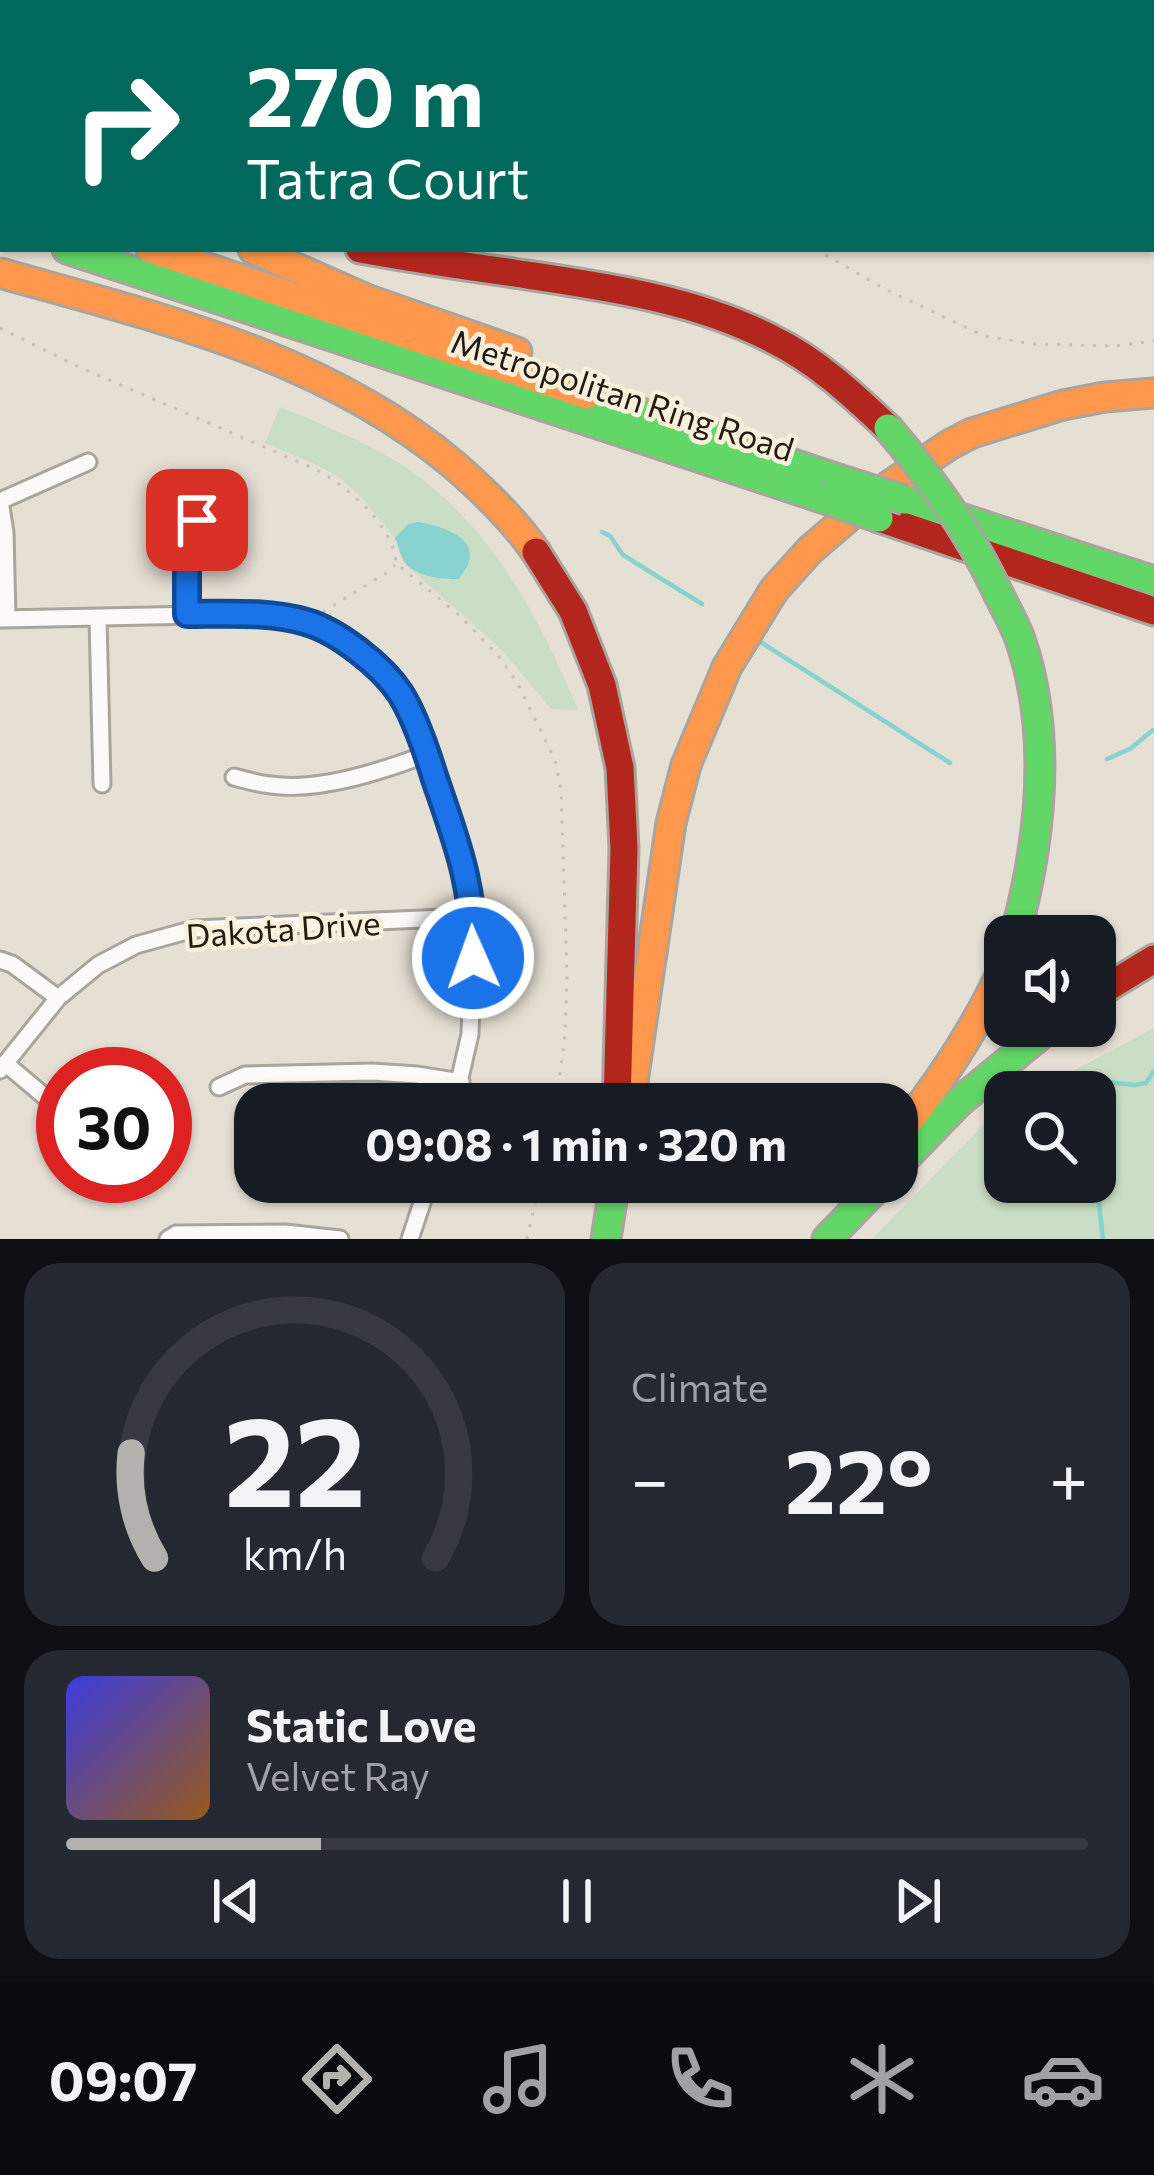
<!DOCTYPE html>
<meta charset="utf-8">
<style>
:root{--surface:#171b24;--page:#242831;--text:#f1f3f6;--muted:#9ea1a6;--line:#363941;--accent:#b2b1ae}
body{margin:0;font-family:Commissioner,sans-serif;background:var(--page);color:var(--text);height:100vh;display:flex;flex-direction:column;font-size:45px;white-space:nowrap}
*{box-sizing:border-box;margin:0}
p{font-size:39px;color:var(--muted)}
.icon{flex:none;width:66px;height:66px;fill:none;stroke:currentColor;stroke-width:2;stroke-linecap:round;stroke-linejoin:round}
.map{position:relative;height:1239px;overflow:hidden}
.sheet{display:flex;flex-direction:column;gap:24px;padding:24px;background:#0d0f14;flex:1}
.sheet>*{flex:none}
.guide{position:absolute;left:0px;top:0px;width:1155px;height:252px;box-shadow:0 3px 9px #0004;background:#00695c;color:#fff;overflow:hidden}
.buttons{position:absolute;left:984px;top:915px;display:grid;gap:24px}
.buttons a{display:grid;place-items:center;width:132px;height:132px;border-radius:24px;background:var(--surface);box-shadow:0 3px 9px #0004;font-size:60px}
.speed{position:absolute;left:36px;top:1047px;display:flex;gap:24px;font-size:60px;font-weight:700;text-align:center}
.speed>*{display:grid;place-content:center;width:156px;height:156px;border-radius:50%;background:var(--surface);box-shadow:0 3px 9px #0004;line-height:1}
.speed .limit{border:18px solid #d22;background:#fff;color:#111}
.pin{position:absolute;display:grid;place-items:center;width:102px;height:102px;color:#fff;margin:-51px;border-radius:24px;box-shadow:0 6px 18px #0006}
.me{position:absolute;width:132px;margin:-66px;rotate:358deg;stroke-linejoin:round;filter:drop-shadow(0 0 9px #0008)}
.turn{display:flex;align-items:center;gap:42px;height:252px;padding:0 48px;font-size:54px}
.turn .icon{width:156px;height:156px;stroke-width:2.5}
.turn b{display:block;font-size:84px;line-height:102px}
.big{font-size:90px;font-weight:700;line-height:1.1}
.sheet .tile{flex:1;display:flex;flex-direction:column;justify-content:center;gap:18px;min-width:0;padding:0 42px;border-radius:36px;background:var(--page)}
.sheet .dial{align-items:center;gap:0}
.dial svg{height:312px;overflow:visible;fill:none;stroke:var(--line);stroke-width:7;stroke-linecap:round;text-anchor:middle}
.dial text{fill:var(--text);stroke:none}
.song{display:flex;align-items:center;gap:36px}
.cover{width:144px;height:144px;border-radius:18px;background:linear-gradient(135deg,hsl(240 70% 55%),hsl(30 70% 35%))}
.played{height:12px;border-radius:6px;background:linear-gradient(90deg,var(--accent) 25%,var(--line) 25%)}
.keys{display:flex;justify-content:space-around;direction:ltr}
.heat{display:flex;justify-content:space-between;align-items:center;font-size:66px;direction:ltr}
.sheet .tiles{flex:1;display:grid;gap:24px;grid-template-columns:1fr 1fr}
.tile:last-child{grid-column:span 2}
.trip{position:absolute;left:234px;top:1083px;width:684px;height:120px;border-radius:36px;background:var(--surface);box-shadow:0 3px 9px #0004;font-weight:700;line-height:120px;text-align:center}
.tabs{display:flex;height:192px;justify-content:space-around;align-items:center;background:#090b0e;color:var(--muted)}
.tabs .icon{width:84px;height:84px}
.tabs .current{color:var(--accent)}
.tabs b{font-size:54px;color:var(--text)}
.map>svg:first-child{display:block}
.built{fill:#e5dac6}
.green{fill:#c9dec5}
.water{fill:#88d2d1}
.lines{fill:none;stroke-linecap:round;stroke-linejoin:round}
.stream{stroke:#88d2d1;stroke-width:4.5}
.street-casing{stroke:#aaa59c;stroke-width:21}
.fast-casing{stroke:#aaa59c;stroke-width:33}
.slow-casing{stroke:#aaa59c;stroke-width:33}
.jam-casing{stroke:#aaa59c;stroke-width:33}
.path{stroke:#c4c1bc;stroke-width:3;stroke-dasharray:3 9;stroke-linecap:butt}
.street{stroke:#fbfaf9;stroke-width:15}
.fast{stroke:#63d668;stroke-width:27}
.slow{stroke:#ff974d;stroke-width:27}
.jam{stroke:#b3261e;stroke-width:27}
.fast-bridge-casing{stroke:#aaa59c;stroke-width:33;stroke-linecap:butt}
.fast-bridge{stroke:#63d668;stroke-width:27}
.route-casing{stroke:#114b97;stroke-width:30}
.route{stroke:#1a73e8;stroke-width:21}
.labels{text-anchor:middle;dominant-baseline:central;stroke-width:9;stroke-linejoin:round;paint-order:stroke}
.street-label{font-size:33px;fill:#201c14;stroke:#faefda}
</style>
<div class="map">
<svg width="1154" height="1239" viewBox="0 0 1154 1239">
<rect width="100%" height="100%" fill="#e6dfd4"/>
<path class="built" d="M0,0H1154V158L1152,3H3V107L0,106Z"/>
<path class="green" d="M280,407C317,422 354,437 389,457C484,513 537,611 578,710L551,709L503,651L406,565L395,538L361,497L340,478L317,465L265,443Z
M1154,1028V1239H872L997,1111L1005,1107V1182H1095V1092H1033Z"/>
<path class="water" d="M418,522C436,525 477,535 469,561C468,568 462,573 459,579C442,580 410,576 402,558C399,551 398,544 395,538L408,524Z"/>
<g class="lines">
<path class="stream" d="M602,532L610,536L623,555L702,604
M762,643L950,763
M1107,759L1130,749L1153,730
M1095,1093L1106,1082L1135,1085L1146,1083L1154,1071
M1095,1167L1103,1239"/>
<g class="street-casing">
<path id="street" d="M410,0L415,3
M802,0L807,3
M216,3L218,0
M1054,3L1056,0
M0,501L5,532L7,618
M0,501L88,462
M187,614V543L197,520
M98,618L102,784
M0,619L250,614L309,622L363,653L401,694L427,754L468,881L474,920L470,1034L454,1104
M234,777C246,780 258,784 271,785C319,792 382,771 427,754
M0,960L12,964L58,998
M5,1063L63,1112
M0,1070L58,998L98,965L136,945L194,929L445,918L474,920
M219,1087L245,1075L372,1072L417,1075L461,1082
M168,1239L176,1234L285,1233L340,1239
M410,1239L429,1182"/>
</g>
<g class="fast-casing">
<path id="fast" d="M0,147L3,148
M67,249L816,496
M587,395L838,479
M905,500L1154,581
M1000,597C1007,611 1015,625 1020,639C1053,735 1041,840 1015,936
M897,1166L959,1102L1051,1026
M606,1239L615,1182
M827,1239L882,1182"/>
</g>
<g class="slow-casing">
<path id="slow" d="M0,199L3,200
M151,249L587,395
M253,249L369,300L517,352
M0,273C160,318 325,356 454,465C484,491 514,520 536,552
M631,1096L671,823L686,765L727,667L774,590L810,550L867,501L949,445L972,433L1063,405L1105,397L1154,393
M897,1136C940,1083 977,1027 1005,965"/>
</g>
<g class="jam-casing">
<path id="jam" d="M0,227L3,228
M360,249C411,258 463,266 514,273C601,286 693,298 772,339C817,361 852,394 888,428
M879,518L1154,611
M536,552L573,611L602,685L620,768L624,848L617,1104
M1095,995L1154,959"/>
</g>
<path class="path" d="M0,113H3
M815,249L885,289L984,336L1034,344L1115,346L1154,341
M0,328L77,366L315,469C346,485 394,526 396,563L459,615L496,653L517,682L555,760L561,790L567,976L565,1034L556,1104
M323,612L386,573L395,565
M527,1239L540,1182"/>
<use href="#street" class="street"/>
<use href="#fast" class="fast"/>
<use href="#slow" class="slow"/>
<use href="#jam" class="jam"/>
<g class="fast-bridge-casing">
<path id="fast-bridge" d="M888,428C933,480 971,534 1000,597
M838,479L905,500
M816,496L879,518"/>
</g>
<use href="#fast-bridge" class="fast-bridge"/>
</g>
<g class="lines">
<g class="route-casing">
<path id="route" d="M197,520L187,543V614C226,614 268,611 306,622C338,631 382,666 400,693C415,716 427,753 435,779C457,843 475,889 473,958"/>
</g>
<use href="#route" class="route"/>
</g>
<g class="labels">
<g class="street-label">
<text transform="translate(623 394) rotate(18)">Metropolitan Ring Road</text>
<text transform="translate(283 928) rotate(-4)">Dakota Drive</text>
</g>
</g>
</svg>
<div class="buttons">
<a><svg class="icon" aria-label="sound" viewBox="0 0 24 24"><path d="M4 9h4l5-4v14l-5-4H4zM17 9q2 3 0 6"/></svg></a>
<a><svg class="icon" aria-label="search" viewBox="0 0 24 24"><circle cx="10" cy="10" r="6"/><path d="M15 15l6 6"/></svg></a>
</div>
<div class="speed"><div class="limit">30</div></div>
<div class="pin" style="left:197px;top:520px;background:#d93025"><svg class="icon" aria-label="arrive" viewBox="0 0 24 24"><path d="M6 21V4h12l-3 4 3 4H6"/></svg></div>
<svg class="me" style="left:473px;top:958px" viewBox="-20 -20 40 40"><circle r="17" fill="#1a73e8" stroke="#fff" stroke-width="3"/><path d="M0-11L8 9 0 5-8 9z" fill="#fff"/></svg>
<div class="trip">09:08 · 1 min · 320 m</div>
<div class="guide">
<div class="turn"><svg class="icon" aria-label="right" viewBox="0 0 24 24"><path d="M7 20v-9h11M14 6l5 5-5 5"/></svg><div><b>270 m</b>Tatra Court</div></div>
</div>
</div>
<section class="sheet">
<div class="tiles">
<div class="tile dial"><svg viewBox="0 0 100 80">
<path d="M14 69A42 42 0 1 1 86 69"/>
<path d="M14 69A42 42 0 0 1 8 42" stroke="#b2b1ae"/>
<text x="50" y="56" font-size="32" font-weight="700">22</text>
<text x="50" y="72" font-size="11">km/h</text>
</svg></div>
<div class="tile"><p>Climate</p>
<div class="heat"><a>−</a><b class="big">22°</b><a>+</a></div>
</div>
<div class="tile">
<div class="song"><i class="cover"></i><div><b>Static Love</b><p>Velvet Ray</p></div></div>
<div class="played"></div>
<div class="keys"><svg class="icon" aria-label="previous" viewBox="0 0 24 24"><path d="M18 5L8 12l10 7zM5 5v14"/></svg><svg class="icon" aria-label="pause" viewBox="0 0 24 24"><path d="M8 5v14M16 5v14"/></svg><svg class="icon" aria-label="next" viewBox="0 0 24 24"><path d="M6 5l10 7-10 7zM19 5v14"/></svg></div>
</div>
</div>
</section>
<nav class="tabs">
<b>09:07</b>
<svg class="icon current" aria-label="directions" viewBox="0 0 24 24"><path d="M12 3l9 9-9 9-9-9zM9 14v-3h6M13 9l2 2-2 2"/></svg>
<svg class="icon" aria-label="music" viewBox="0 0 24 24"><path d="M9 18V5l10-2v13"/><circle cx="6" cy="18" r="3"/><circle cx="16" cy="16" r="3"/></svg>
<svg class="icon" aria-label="phone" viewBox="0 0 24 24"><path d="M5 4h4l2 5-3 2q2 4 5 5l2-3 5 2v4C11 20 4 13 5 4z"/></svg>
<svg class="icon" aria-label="climate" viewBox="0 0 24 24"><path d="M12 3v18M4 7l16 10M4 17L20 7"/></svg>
<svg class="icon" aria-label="car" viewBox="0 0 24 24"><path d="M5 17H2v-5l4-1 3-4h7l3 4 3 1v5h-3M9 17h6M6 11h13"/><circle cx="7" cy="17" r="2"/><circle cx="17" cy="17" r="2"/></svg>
</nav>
